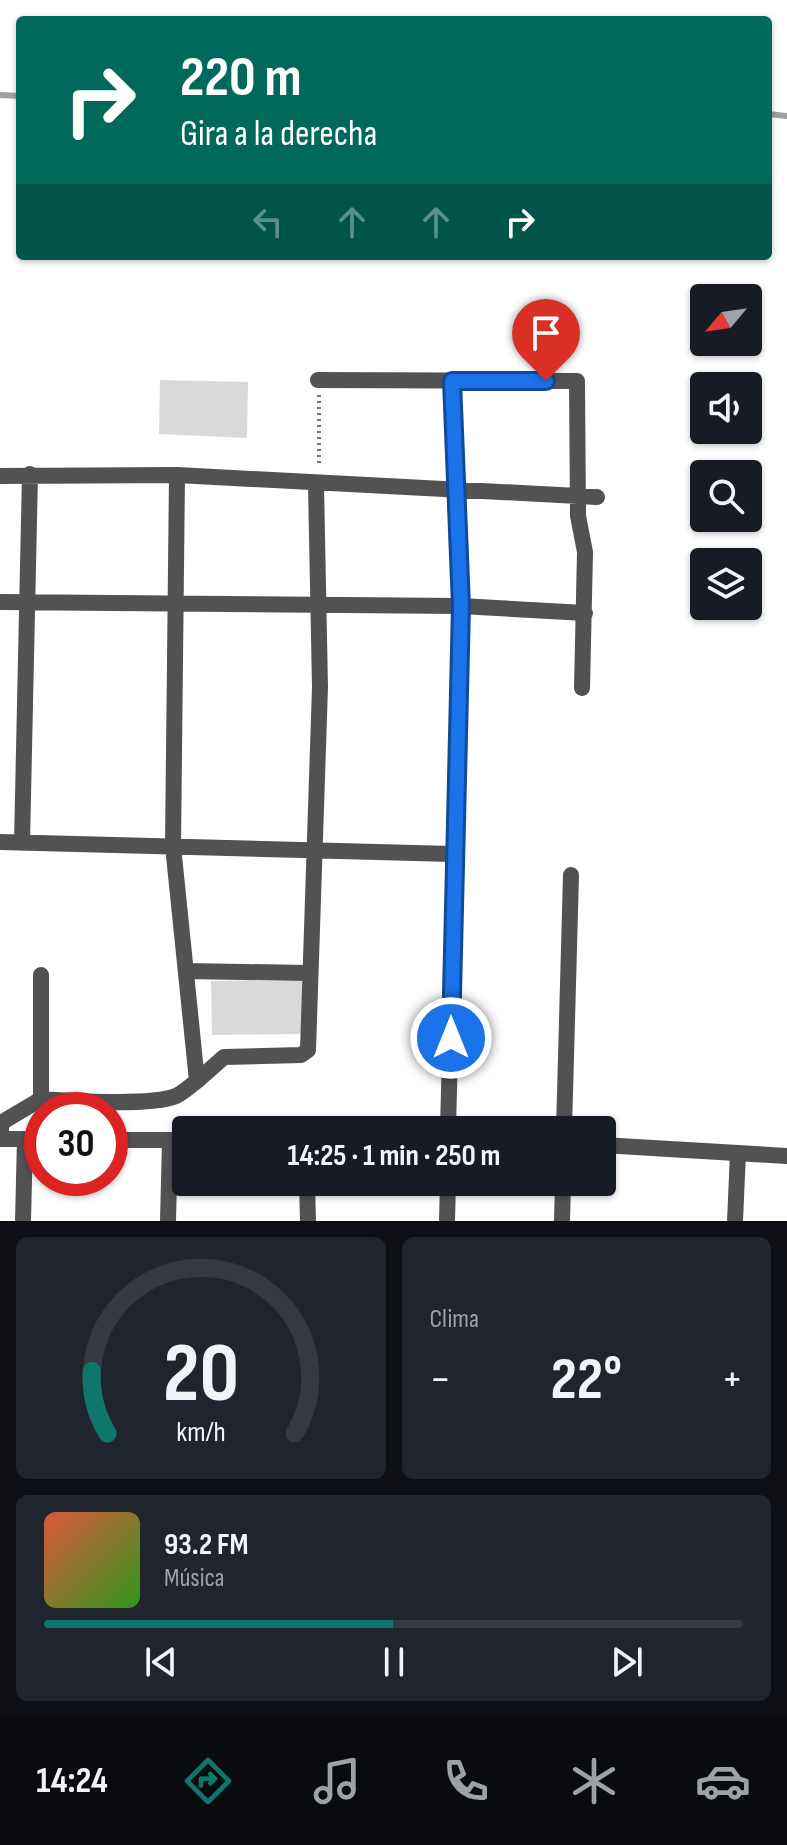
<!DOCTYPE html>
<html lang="es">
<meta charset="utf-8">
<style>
:root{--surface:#171b24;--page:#20242c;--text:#f1f3f6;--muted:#9ea1a6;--line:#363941;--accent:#0f766e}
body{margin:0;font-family:"Sofia Sans Condensed",sans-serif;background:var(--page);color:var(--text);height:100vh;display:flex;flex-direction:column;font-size:30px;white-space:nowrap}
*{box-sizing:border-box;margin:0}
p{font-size:26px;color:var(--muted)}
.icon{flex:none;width:44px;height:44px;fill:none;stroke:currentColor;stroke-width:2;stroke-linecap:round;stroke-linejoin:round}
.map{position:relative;height:1221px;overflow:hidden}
.sheet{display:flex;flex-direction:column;gap:16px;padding:16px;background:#0d0f14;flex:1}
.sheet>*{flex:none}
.guide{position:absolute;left:16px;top:16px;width:756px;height:244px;border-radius:8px;box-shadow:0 2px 6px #0004;background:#00695c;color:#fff;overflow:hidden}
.needle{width:52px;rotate:241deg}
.fabs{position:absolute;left:690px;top:284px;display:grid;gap:16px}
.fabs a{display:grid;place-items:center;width:72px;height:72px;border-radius:8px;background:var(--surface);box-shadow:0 2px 6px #0004;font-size:40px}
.speed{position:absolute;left:24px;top:1092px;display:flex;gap:16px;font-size:40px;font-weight:700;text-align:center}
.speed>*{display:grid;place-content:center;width:104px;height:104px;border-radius:50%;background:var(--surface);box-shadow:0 2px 6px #0004;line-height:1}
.speed .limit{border:12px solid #d22;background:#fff;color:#111}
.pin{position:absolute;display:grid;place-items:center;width:68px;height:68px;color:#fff;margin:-82px -34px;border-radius:50% 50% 50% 0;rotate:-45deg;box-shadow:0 0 8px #0007}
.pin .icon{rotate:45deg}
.me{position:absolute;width:88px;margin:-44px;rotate:0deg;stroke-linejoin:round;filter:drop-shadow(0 0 6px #0008)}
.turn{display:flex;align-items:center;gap:28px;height:168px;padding:0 32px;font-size:36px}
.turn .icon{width:104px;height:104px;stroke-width:2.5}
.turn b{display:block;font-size:56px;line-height:68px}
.lanes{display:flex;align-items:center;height:76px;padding:0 32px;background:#0003;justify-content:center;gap:40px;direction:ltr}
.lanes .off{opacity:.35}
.big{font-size:60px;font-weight:700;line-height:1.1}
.sheet .widget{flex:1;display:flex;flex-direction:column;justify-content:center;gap:12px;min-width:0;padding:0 28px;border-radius:12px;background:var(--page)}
.sheet .dial{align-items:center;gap:0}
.dial svg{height:208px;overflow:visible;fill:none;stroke:var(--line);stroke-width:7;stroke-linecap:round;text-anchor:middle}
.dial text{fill:var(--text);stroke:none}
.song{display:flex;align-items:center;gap:24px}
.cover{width:96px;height:96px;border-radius:12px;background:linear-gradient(135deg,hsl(10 70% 55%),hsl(110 70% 35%))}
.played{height:8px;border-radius:4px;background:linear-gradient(90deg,var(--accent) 50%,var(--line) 50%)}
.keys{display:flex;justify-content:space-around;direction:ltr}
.heat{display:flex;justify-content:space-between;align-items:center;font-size:44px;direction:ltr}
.sheet .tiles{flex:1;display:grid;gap:16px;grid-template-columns:1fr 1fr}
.widget:last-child{grid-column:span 2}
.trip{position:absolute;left:172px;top:1116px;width:444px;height:80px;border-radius:8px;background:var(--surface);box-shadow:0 2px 6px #0004;font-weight:700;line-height:80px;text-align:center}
.tabs{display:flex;height:128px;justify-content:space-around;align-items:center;background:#090b0e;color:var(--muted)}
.tabs .icon{width:56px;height:56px}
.tabs .active{color:var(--accent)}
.tabs b{font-size:36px;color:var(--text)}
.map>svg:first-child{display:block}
.green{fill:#d9d9d9}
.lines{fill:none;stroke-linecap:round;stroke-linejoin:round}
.stream{stroke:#a0a0a0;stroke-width:6}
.path{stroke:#747474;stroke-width:4;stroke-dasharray:2 4;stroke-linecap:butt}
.minor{stroke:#525252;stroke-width:16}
.tertiary{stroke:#525252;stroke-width:16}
.route-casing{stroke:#114b97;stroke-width:20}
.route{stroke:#1a73e8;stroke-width:14}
</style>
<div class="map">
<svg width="787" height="1221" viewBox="0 0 787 1221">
<rect width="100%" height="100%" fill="#fff"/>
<path class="green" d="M160,380L248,382L247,438L159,434Z
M302,980L303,1034L212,1035L211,981Z"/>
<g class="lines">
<path class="stream" d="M0,95L20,96
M768,114L787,116"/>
<path class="path" d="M319,395V466"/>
<path class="minor" d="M318,380L577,381L578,516L585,552L582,688
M0,476L177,475L597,497
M0,602L461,606L585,613
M0,842L452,854
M22,843L30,474
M186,971L308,973
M197,1081L224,1057L301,1055L308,1050L320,687L316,485
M41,1099C69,1101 152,1106 176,1096C184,1092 190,1086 197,1081L173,846L177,475
M448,1130L461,606L452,381
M564,1130L571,875
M1,1139V1123L41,1099V975
M307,1182L308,1221
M23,1221L25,1139
M168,1221L170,1141
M447,1221L448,1182
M562,1221L563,1182
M735,1221L738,1153"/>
<path class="tertiary" d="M0,1139H42
M110,1140H186
M602,1145L787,1156"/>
</g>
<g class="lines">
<g class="route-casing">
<path id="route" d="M451,1038L461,606L452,381H546"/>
</g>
<use href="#route" class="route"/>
</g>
</svg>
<div class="fabs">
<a><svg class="needle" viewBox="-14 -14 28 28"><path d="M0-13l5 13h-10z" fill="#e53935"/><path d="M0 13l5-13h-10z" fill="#9ea1a6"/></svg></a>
<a><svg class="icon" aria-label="sound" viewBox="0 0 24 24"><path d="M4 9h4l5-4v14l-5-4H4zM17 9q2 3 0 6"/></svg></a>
<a><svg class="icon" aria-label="search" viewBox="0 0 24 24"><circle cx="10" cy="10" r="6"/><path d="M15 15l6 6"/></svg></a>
<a><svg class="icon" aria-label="layers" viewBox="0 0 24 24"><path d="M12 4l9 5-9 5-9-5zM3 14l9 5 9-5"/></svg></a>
</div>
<div class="speed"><div class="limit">30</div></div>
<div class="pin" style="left:546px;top:381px;background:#d93025"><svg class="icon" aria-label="arrive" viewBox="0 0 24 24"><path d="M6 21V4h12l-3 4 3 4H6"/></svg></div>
<svg class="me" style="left:451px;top:1038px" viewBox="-20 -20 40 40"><circle r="17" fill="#1a73e8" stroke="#fff" stroke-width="3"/><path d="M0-11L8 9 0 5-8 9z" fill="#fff"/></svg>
<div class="trip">14:25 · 1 min · 250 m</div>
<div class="guide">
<div class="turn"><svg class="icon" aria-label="right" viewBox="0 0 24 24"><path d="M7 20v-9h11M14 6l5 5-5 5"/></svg><div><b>220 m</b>Gira a la derecha</div></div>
<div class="lanes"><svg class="icon off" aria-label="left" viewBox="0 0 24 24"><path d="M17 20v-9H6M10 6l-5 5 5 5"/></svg><svg class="icon off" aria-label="ahead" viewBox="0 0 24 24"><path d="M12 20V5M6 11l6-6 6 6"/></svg><svg class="icon off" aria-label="ahead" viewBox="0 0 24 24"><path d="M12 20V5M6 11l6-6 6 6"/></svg><svg class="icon" aria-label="right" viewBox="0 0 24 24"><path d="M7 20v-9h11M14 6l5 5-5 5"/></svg></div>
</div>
</div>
<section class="sheet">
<div class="tiles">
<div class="widget dial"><svg viewBox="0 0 100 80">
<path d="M14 69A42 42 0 1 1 86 69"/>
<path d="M14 69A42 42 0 0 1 8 45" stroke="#0f766e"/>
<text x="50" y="56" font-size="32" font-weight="700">20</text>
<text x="50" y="72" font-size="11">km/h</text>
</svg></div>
<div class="widget"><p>Clima</p>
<div class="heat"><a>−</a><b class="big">22°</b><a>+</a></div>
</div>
<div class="widget">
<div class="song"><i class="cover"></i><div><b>93.2 FM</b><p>Música</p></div></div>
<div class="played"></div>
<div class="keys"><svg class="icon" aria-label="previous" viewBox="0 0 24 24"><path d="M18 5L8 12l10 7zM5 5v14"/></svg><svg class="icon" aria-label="pause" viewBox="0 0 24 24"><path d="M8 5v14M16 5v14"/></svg><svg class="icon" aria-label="next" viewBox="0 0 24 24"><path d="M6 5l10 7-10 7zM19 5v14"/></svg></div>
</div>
</div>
</section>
<nav class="tabs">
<b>14:24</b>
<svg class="icon active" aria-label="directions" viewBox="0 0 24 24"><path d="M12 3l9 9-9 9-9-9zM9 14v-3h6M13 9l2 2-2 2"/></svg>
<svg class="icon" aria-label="music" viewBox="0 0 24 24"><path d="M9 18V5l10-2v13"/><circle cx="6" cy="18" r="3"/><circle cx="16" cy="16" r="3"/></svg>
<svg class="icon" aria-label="phone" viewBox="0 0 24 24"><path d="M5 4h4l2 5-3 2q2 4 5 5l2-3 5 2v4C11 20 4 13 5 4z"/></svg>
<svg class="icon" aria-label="climate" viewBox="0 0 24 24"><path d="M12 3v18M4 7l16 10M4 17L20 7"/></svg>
<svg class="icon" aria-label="car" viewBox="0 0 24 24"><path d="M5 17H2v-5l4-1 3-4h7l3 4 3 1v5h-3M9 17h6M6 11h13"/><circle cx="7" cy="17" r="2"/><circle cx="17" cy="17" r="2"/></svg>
</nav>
